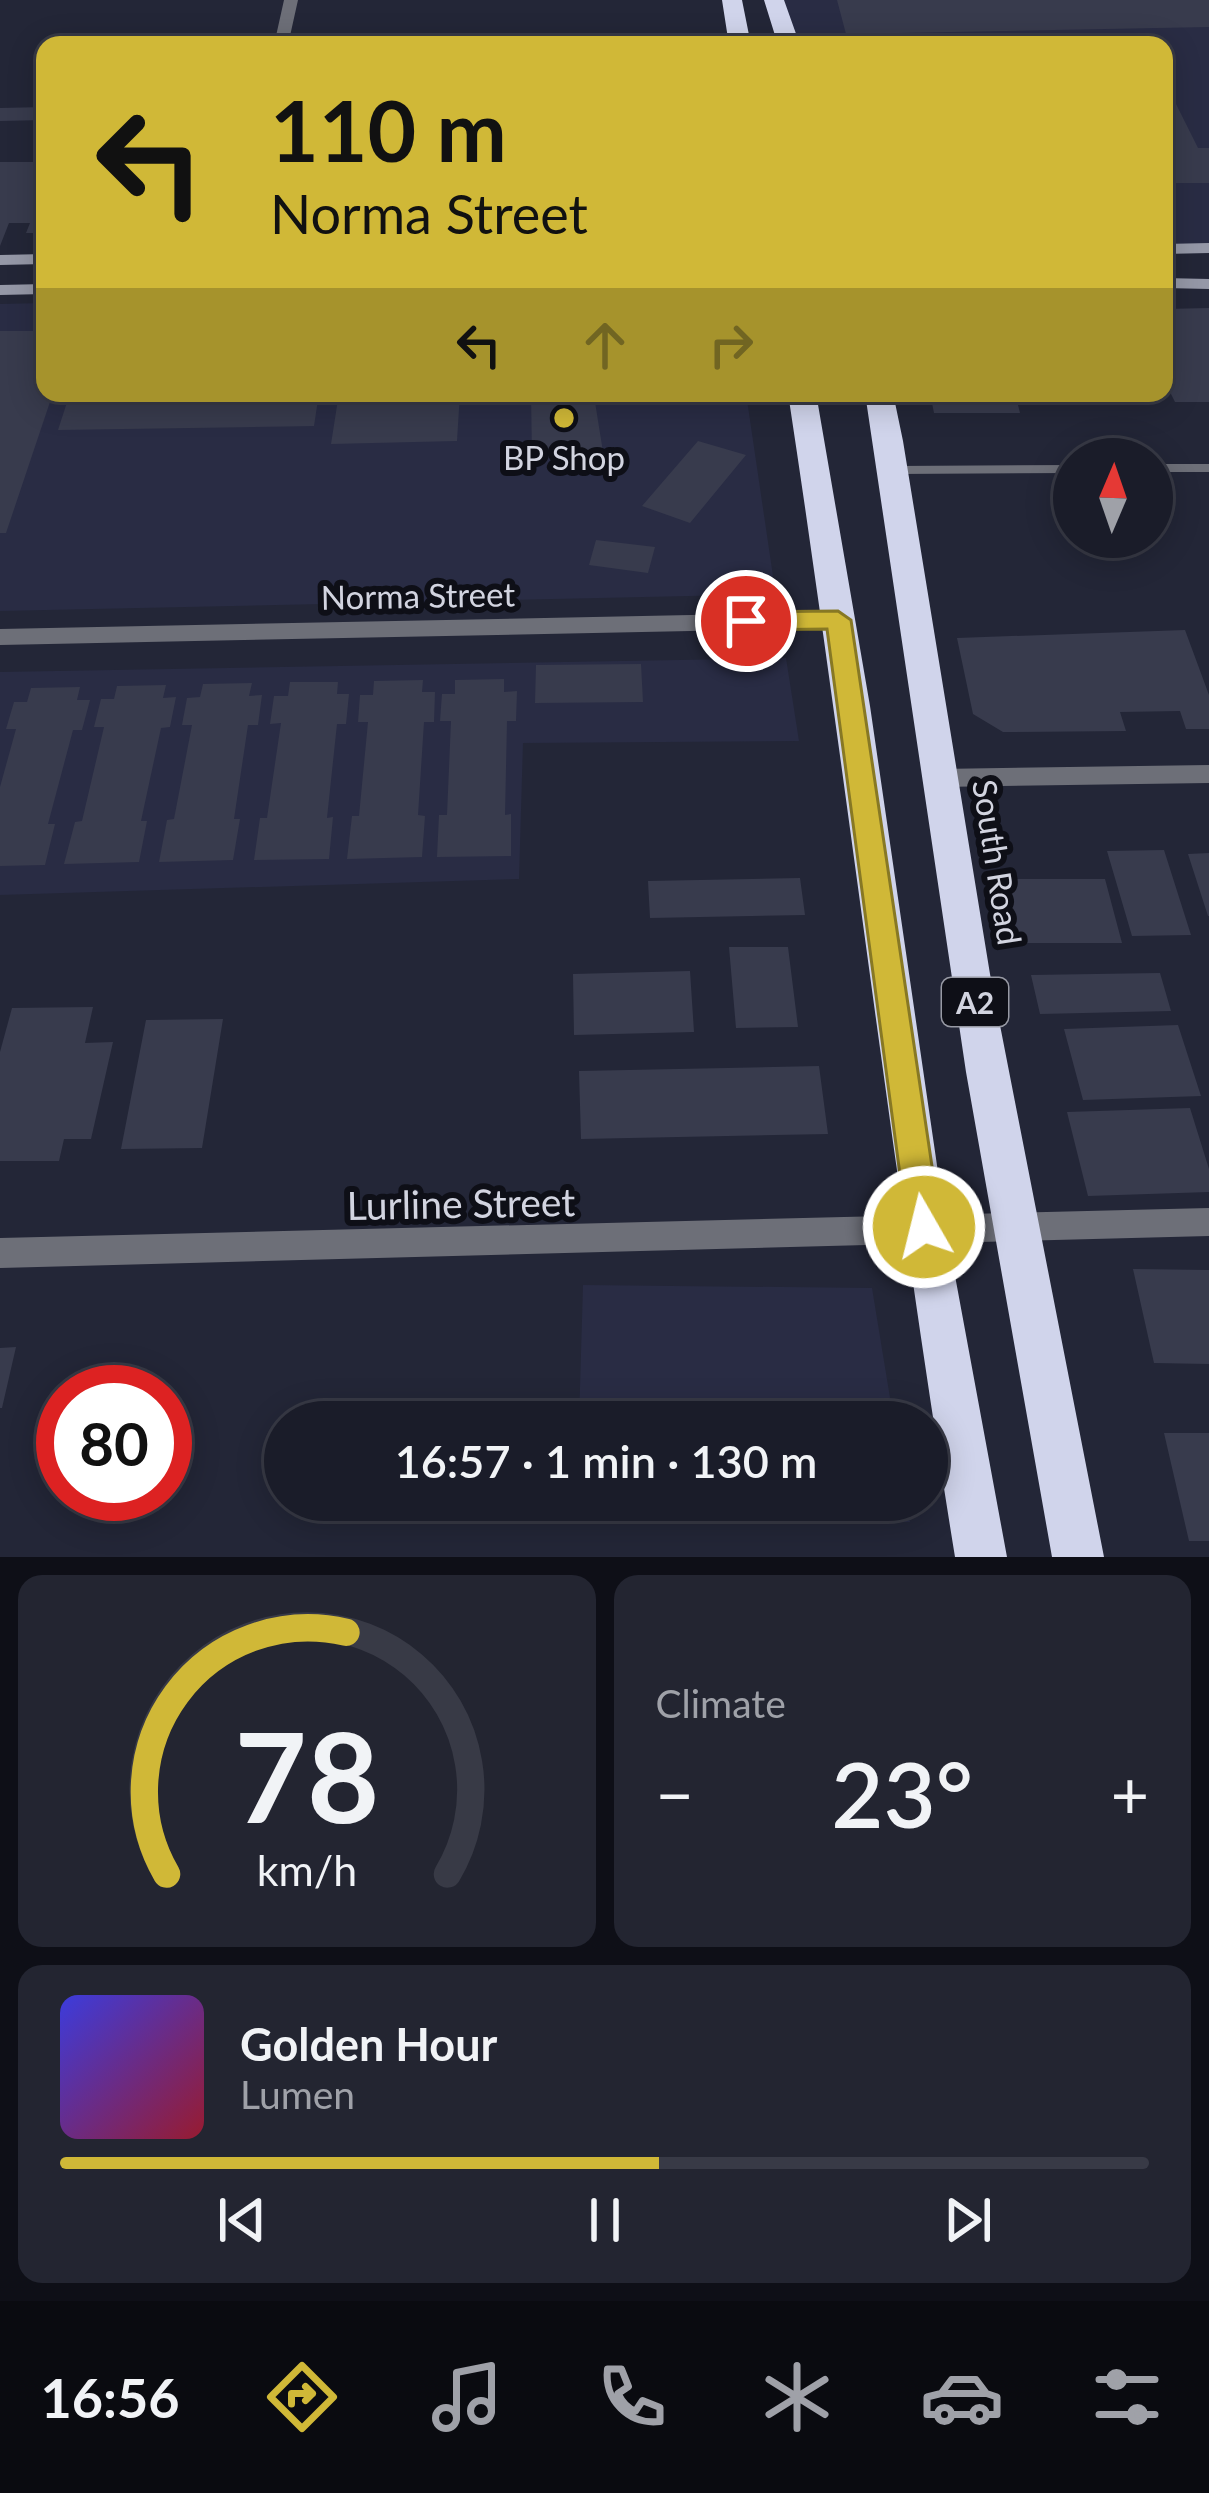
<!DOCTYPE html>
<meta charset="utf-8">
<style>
:root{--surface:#1a1c29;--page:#232531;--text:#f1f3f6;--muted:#9fa1a8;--line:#383a46;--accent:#d0b837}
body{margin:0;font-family:Lato,sans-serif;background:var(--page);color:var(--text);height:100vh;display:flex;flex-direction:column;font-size:45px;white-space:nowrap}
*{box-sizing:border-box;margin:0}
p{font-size:39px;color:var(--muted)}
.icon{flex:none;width:66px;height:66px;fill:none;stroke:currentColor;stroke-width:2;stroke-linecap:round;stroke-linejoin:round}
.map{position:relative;height:1557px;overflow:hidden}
.details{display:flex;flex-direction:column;gap:18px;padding:18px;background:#0e0f17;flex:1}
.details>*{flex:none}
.banner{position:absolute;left:36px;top:36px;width:1137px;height:366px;border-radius:24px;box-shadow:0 6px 30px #0003,0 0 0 3px var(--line);background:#d0b837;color:#111;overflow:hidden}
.needle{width:78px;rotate:2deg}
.tools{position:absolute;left:1053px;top:438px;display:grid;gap:24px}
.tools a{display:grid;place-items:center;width:120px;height:120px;border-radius:50%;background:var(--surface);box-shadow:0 6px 30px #0003,0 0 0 3px var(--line);font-size:60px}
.speed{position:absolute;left:36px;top:1365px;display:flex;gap:24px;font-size:60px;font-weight:700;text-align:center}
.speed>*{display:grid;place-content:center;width:156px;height:156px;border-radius:50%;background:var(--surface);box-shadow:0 6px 30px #0003,0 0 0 3px var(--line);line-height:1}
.speed .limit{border:18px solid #d22;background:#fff;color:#111}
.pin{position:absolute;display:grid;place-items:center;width:102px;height:102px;color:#fff;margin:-51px;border:6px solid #fff;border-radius:50%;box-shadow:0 3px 12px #0007}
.me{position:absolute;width:132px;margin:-66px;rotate:352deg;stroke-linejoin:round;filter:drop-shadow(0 0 9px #0008)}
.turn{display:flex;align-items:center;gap:42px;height:252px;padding:0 36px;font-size:54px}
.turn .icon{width:156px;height:156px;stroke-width:2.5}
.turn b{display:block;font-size:84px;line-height:102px}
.lanes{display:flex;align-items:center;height:114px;padding:0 36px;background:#0003;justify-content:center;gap:60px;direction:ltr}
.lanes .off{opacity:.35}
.big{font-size:90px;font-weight:600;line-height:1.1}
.details .widget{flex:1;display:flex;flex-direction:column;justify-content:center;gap:18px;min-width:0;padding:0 42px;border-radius:24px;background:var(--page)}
.details .dial{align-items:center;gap:0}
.dial svg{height:312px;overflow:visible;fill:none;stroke:var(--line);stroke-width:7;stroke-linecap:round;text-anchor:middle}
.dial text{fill:var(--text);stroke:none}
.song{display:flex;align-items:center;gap:36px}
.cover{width:144px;height:144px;border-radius:18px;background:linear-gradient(135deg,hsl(240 70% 55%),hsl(350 70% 35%))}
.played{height:12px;border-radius:6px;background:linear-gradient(90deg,var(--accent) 55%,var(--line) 55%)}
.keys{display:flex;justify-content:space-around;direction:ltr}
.heat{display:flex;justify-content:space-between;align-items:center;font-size:66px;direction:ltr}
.details .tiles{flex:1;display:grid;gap:18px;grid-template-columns:1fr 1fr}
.widget:last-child{grid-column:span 2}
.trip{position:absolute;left:264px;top:1401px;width:684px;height:120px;border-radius:60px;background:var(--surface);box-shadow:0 6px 30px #0003,0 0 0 3px var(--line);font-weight:600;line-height:120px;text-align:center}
.tabs{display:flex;height:192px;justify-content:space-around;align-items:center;background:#0a0b10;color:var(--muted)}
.tabs .icon{width:84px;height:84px}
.tabs .current{color:var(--accent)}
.tabs b{font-size:54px;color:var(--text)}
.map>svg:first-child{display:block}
.built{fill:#292c44}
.building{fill:#383b4d}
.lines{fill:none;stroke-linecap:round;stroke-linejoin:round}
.lane{fill:#6d6f78;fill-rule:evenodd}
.street{fill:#6d6f78;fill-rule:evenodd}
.secondary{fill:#9598a7;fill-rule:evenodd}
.highway{fill:#d0d4eb;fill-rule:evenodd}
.route{fill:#d0b837;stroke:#877824;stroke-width:3}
.poi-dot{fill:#d0b837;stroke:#0e0f17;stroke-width:4.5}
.labels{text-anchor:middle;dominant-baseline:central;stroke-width:12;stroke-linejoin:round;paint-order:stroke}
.shield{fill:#0e0f17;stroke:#9799a4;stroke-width:3}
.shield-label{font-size:30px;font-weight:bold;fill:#d2d4e0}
.poi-label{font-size:33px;fill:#d2d4e0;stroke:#0e0f17}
.street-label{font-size:33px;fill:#d2d4e0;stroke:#0e0f17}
.near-street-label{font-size:39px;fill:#d2d4e0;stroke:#0e0f17}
</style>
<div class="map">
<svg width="1209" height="1557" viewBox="0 0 1209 1557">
<rect width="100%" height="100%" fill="#232637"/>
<path class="built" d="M773,0H1209V248L1164,249V45H788Z
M45,303V393H746L773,576L735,595L0,611V304Z
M786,658L799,741L523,743L519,879L0,895V672Z
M583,1285L872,1288L894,1422H579Z
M577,1500H906L910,1522L576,1523Z"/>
<path class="building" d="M837,0H1209V27L846,34Z
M1164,102H1175L1198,148H1209V183H1164Z
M45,107V120L0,121V108Z
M0,162H45V233H26L30,223H9L0,246Z
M1209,308V402H1175L1164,380V309Z
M0,331H45V393H53L6,533H0Z
M70,393H319L314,426L58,430Z
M339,393H460L457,441L331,444Z
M531,393L603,396L595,402L604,458L532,457Z
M930,393H1015L1020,413H934Z
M698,441L746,455L690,523L642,506Z
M596,540L655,547L648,573L589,565Z
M1185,630L1209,695V729H1186L1180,711L1120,712L1126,731L1003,732L973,714L957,638Z
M641,664L643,702L535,703L536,665Z
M504,679V692L517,691L516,721H507L505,815L511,814V856L437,857L439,815H447L451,721H440L442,694H455V680Z
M423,680L422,692H435L434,722H424L418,815L425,816L422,857L347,859L352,816H359L368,722H358L360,695H373L374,681Z
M290,682H338L337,694H349L346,724H337L327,818L333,817L329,859L254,860L260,818H267L281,723L270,724L274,696H288Z
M252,683L249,696L262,695L258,725H248L234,819H240L233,860L159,862L167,820L174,819L192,725H182L187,698L200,697L203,684Z
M166,685L163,698L176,697L170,727L161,728L141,821H147L139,862L64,864L75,822L82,821L104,727H94L101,699H114L117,686Z
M80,687L77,700H90L82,730H73L48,824H55L45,865L0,866V787L16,729H6L14,702H27L31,688Z
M1164,850L1191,935L1132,936L1107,851Z
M1209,853V916H1208L1188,854Z
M800,878L805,915L650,918L648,881Z
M1003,879H1105L1122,943H1017Z
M729,947H788L798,1027L736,1028Z
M690,971L694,1032L574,1035L573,974Z
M1160,973L1171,1011L1040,1014L1031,975Z
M93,1007L85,1043L113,1042L91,1139H64L59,1161H0V1052L12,1008Z
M223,1019L202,1148L121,1149L146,1020Z
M1178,1025L1201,1096L1083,1100L1064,1029Z
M819,1066L828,1134L581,1139L579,1071Z
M1190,1108L1209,1169V1192L1088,1196L1067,1112Z
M1133,1269L1209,1270V1364L1154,1363Z
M16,1347L2,1408H0V1348Z
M1164,1433H1209V1541H1189Z"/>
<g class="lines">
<path class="lane" d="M1152,464H1209V472H1152Z
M1074,465V473L895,474L888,470L895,466Z"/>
<path class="street" d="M284,0H298L288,45H274Z
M838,612L849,620L838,628L0,645V629Z
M1209,765V783L939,787L931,784L927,778L931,772L939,769Z
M1209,1208V1236L0,1268V1238Z"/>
<path class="secondary" d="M1209,243V253L1164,254V244Z
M45,254V264L0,265V255Z
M1164,278L1209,279V289L1164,288Z
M45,284V294L0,295V285Z"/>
<path class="highway" d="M722,0H742L751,45H729Z
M764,0H784L800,45H778Z
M788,393H816L870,706L946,1227L1007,1557H955C892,1170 847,781 788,393Z
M865,393H893L903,441L990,974L1104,1557H1052L966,1072Z"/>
</g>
<path class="route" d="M838,611L851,620L941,1227L936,1238L924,1243L912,1238L907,1227L827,629L746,630L733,621L746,612Z"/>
<circle class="poi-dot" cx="564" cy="418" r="12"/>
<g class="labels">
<rect class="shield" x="942" y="978" width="66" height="48" rx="9"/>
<g class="shield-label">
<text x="975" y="1002">A2</text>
</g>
<g class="poi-label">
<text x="564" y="457">BP Shop</text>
</g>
<g class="street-label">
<text transform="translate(418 595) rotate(-1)">Norma Street</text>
<text transform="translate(998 862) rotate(81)">South Road</text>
</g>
<g class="near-street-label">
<text transform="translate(461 1203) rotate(-1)">Lurline Street</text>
</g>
</g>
</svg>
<div class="tools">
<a><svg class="needle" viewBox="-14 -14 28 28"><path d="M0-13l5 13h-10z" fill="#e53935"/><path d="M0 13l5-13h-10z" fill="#9fa1a8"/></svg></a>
</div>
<div class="speed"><div class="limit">80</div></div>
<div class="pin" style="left:746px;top:621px;background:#d93025"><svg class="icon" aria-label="arrive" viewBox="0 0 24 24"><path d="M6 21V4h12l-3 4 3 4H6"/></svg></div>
<svg class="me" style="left:924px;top:1227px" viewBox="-20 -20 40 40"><circle r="17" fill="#d0b837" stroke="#fff" stroke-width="3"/><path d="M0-11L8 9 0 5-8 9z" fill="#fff"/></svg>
<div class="trip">16:57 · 1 min · 130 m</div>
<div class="banner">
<div class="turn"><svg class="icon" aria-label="left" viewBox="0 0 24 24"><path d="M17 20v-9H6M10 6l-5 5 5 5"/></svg><div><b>110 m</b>Norma Street</div></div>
<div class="lanes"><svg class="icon" aria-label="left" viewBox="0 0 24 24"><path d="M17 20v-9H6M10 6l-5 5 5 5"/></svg><svg class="icon off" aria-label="ahead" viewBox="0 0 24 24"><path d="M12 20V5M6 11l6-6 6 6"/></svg><svg class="icon off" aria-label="right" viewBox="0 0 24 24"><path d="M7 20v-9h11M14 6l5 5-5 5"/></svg></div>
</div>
</div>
<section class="details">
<div class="tiles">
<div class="widget dial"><svg viewBox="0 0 100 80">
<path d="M14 69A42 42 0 1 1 86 69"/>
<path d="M14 69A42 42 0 0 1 60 7" stroke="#d0b837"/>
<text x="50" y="56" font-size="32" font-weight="700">78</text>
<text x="50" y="72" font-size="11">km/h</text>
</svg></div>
<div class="widget"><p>Climate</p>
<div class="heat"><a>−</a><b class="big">23°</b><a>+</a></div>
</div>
<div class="widget">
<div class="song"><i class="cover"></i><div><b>Golden Hour</b><p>Lumen</p></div></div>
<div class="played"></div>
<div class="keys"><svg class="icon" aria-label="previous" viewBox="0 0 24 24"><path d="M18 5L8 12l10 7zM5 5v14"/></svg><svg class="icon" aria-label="pause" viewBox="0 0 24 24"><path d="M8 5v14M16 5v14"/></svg><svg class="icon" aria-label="next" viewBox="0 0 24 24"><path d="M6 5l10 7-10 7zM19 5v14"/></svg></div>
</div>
</div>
</section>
<nav class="tabs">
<b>16:56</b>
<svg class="icon current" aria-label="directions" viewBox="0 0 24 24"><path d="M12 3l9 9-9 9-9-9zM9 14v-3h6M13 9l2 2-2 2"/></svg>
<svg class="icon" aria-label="music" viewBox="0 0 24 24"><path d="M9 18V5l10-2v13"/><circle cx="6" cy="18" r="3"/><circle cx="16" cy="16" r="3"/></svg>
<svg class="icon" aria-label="phone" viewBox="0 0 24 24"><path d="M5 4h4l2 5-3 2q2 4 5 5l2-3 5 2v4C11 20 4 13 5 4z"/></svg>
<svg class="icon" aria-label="climate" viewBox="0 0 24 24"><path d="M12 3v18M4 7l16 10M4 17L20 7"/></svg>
<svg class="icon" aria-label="car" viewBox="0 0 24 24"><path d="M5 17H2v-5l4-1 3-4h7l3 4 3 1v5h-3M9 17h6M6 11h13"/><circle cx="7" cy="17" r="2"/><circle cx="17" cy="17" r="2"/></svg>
<svg class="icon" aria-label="filters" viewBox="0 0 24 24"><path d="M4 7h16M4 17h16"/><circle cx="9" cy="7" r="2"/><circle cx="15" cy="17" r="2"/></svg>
</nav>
